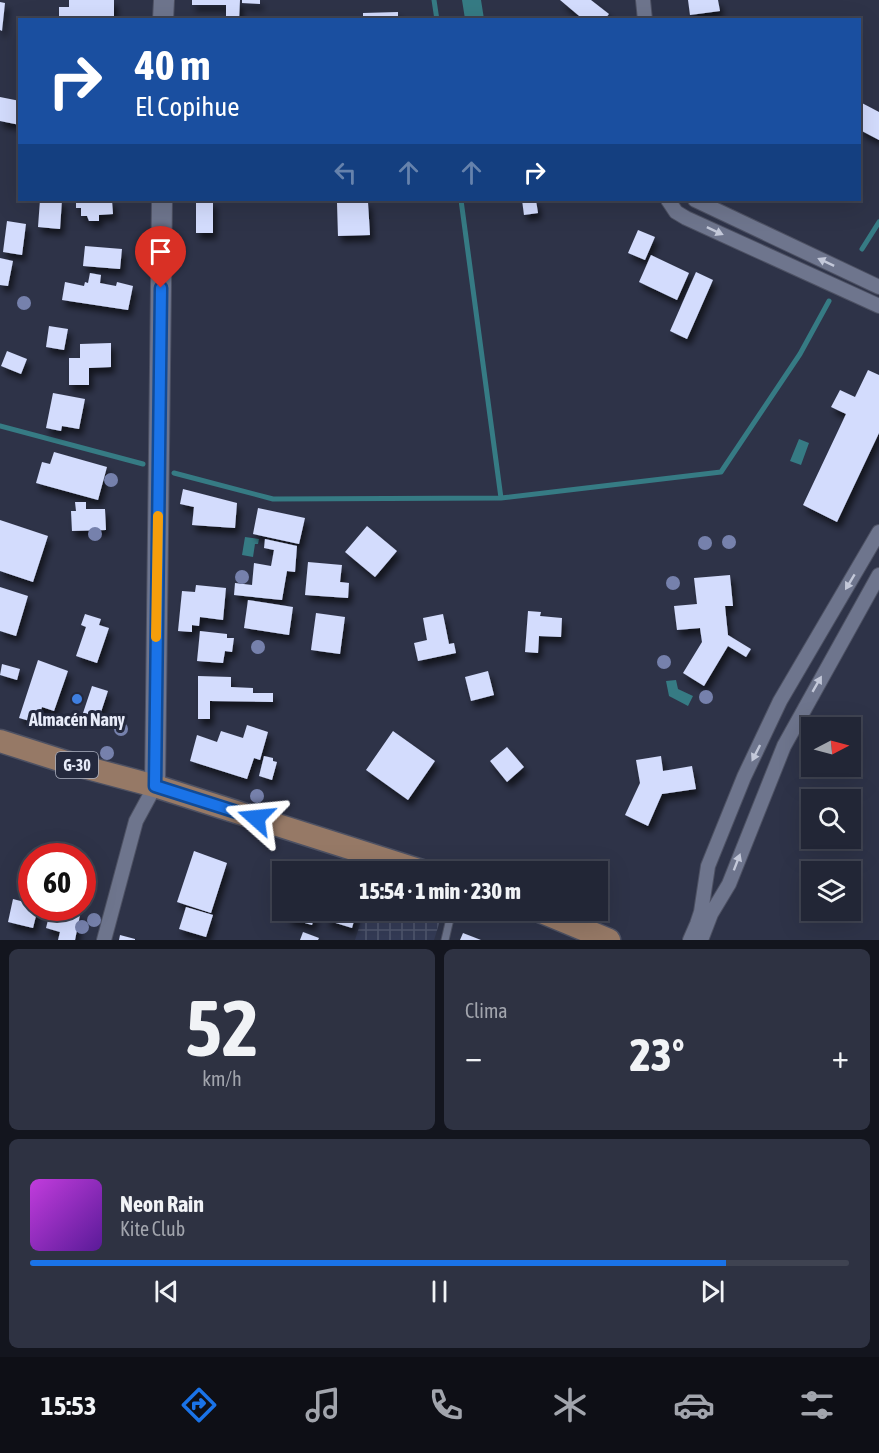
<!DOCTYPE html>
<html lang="es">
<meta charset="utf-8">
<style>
:root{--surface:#222636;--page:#2e3242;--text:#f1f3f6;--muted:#a2a5ad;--line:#3f4351;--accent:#1a73e8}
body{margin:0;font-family:"Asap Condensed",sans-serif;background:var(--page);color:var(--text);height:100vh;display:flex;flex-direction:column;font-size:22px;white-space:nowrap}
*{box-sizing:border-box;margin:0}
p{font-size:20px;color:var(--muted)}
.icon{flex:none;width:33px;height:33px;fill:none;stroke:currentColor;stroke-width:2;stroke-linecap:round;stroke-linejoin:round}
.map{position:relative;height:940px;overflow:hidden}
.sheet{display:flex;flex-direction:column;gap:9px;padding:9px;background:#13151e;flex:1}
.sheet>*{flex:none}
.guide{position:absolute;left:18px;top:18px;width:843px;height:183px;border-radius:0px;box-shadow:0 6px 24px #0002,0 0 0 2px var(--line);background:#1a4fa0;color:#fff;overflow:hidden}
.needle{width:39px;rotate:84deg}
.buttons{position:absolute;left:801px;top:717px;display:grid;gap:12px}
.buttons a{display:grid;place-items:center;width:60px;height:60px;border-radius:0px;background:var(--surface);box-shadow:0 6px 24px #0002,0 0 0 2px var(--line);font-size:30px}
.speed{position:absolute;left:18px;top:843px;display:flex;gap:12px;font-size:30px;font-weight:700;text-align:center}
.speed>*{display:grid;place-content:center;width:78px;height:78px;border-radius:50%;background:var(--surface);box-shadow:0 6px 24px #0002,0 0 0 2px var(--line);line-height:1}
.speed .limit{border:9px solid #d22;background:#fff;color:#111}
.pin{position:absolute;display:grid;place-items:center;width:51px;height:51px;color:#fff;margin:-62px -26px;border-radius:50% 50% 50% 0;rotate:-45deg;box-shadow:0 0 6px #0007}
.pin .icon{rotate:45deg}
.me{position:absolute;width:66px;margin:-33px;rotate:288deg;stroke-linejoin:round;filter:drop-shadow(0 0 4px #0008)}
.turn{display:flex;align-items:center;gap:21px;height:126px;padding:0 18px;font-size:27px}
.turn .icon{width:78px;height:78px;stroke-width:2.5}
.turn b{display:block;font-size:42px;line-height:51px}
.lanes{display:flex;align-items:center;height:57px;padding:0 18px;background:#0003;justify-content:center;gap:30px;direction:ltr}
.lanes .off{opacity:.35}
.big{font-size:45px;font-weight:800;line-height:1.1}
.sheet .widget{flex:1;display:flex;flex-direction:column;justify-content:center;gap:9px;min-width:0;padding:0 21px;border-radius:9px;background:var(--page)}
.sheet .dial{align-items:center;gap:0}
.dial b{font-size:78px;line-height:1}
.song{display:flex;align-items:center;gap:18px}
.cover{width:72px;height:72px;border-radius:9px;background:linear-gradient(135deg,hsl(290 70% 55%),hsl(270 70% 35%))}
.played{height:6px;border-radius:3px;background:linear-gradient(90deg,var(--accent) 85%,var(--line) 85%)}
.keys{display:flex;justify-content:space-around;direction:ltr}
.heat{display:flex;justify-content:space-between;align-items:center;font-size:33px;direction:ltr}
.sheet .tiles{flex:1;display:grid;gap:9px;grid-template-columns:1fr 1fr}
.widget:last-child{grid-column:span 2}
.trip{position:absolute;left:272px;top:861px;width:336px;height:60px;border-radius:0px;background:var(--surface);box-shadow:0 6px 24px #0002,0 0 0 2px var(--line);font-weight:800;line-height:60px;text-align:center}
.dock{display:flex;height:96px;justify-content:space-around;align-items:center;background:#0e0f16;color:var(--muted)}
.dock .icon{width:42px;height:42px}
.dock .on{color:var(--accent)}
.dock b{font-size:27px;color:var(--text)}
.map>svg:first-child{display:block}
.industrial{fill:url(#industrial-grid)}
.water{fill:#367b84}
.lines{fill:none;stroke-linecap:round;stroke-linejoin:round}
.stream{stroke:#367b84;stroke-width:5}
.building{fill:#d3dcfd;filter:url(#shadow)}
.lane-casing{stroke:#4d5163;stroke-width:9}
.street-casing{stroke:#4d5163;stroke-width:16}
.secondary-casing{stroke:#4d5163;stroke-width:22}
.primary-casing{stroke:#4d5163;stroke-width:25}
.lane{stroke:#6e758d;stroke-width:7}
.street{stroke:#6e758d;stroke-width:14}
.secondary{stroke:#6e758d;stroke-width:20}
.primary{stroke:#967966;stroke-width:22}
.tree{fill:#7681ac}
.oneway{fill:#c3c8d9}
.route-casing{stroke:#114b97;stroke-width:15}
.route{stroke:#1a73e8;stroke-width:10}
.slow{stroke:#f59e0b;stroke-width:10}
.shop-dot{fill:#3f7fe0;stroke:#24293d;stroke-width:2}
.labels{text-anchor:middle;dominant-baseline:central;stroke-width:6;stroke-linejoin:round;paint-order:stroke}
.shield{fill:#24293d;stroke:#adb2c1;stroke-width:1.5}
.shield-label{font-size:16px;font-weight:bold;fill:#e8ecf9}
.poi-label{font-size:18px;font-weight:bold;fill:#e8ecf9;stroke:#24293d}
</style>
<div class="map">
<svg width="879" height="940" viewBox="0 0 879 940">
<defs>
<pattern id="industrial-grid" width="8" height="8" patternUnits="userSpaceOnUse" patternTransform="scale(1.5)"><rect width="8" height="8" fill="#343b56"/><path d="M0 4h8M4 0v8" fill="none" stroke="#51586f"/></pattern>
<filter id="shadow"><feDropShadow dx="3.5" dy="6" stdDeviation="3" flood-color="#0009"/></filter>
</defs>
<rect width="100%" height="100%" fill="#2e3348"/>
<path class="industrial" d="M364,911L365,910L443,911L434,940H355Z"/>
<path class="water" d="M462,0H481L484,19H465Z
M799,439L809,443L801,465L790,461Z
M245,537L259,539L258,544H255L253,557L242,555Z
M676,680L678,689L693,696L688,706L669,696L666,681Z"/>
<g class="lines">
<path class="stream" d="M434,0L437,20
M461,200L501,498
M862,249L879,222
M0,426L143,464
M174,473L273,499L501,498L721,472L800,354L829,301"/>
</g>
<path class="building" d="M69,0H114V17H106V20H59V7H69Z
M192,0H240L239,20H226V5H192Z
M242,0H260V4L242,3Z
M560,0H591L609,14L604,20H584Z
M688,0H718L720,11L690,15Z
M0,2L5,3L2,31L0,30Z
M398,12V20H363V13Z
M0,97L20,101V125L0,121Z
M860,102L879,112V140L860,130Z
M40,200H62L60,229L38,227Z
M76,200H112L113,214L99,215V221H89L87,216H81V208H76Z
M522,200H536L538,213L524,215Z
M196,201H213V233H196Z
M368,202L370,235L338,236L337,203Z
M7,221L26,224L22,255L3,252Z
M638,230L655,237L645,260L628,253Z
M85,246L122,249L120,269L83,266Z
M651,255L689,273L677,300L639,282Z
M0,258L13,261L8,286L0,285Z
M696,272L713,280L687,339L670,331Z
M90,273L101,275L100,283L116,286L117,282L133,286L128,310L62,300L65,282L84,286L85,282L88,283Z
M49,326L68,329L64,350L46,347Z
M111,343V367L89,368V385H69V358H80V344Z
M7,351L27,359L21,374L1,366Z
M868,370L879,375V433L837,522L803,505L846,414L831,407L840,390L855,397Z
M53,393L85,399L79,429L62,426L61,431L46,428Z
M54,452L107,467L98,500L36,483L42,462L50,464Z
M183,489L237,503L235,528L192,525L194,507L180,504Z
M75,502H86V509H105L106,530L72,531L71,511H76Z
M258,508L305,518L299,544L253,534Z
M0,520L48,536L33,582L0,571Z
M367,526L397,551L375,577L345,552Z
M265,539L297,546L295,572L287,571L282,600L234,595L235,583L252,585L254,563L271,566L274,550L264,548Z
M308,562L342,565L340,582L349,583L348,598L305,595Z
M730,575L733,606H725L728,635L751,649L746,657L728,646L704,686L683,673L702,642L700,628L677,630L674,606L697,604L694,578Z
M196,585L226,588L223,620L200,617L199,626L192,625V632L178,631L182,591L195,592Z
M0,587L28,596L16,636L0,631Z
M248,600L293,607L289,635L244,628Z
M528,611L541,612L540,616L562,618L561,637L539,636L538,653L525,652Z
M316,613L345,617L340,654L311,650Z
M85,614L101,619L99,625L109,628L97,663L76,656L86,627L81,625Z
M443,614L449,644L454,643L456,653L418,661L414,643L427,640L423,618Z
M200,631L227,634V638H234L232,652L225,651L223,663L197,661Z
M38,660L68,671L54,711L42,707L37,723L19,718Z
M2,664L20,669L17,680L0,675Z
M488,671L494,695L471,701L465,677Z
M198,676L231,677V687L253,688V693H273V702L210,701V719H198Z
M92,686L108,691L99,718L83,713Z
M247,725L268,732L260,760L254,758L247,779L190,761L197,735L217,742L221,731L243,738Z
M393,731L435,761L408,800L366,770Z
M507,747L524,767L507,782L490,761Z
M264,756L273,758V761L277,762L272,780L259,776Z
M661,756L663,771L692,766L696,789L662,794L648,826L625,815L640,783L636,760Z
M194,851L227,863L211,913L177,902Z
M13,899L32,904V908H38L33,928L8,922Z
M186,907L213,915L206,937L179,929Z
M51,908L80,915L75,940H58L60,932L46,928Z
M289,910H316L312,925L287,918Z
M329,910H357L352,928L326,920Z
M303,932L319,938L318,940H300Z
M463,933L481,940H460Z
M120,935L135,939V940H119Z"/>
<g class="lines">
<g class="lane-casing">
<path id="lane" d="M445,940L452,910"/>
</g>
<g class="street-casing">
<path id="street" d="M643,0L645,20
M668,200L676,212L686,218L879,306
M695,200L879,287
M104,940L136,821L155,786
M690,940L697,924L701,912L708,866L744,777L780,701L879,532
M701,940L711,914L729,884L784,746L879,575"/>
</g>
<g class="secondary-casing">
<path id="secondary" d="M163,20L164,0
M155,786L162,200"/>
</g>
<g class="primary-casing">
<path id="primary" d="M0,741L69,763L155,786L425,872
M537,910L609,940"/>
</g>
<use href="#lane" class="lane"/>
<use href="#street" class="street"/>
<use href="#secondary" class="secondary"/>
<use href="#primary" class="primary"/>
</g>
<g class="tree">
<circle cx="24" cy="303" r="7"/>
<circle cx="111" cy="480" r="7"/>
<circle cx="95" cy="534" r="7"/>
<circle cx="729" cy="542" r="7"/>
<circle cx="705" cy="543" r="7"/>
<circle cx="242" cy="577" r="7"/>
<circle cx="673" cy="583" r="7"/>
<circle cx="258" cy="647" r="7"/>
<circle cx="664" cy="662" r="7"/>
<circle cx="706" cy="697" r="7"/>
<circle cx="121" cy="729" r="7"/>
<circle cx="107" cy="753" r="7"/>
<circle cx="257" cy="796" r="7"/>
<circle cx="94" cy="920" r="7"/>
<circle cx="82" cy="927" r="7"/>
</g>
<defs><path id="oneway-solid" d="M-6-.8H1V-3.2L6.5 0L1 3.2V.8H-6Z" transform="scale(1.5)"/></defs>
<g class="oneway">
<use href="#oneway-solid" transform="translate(715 231) rotate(25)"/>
<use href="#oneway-solid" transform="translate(826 262) rotate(-155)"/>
<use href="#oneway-solid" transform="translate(850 582) rotate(121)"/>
<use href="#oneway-solid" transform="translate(817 684) rotate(-60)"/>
<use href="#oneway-solid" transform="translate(756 753) rotate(117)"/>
<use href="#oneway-solid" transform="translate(737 862) rotate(-69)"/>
</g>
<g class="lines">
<g class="route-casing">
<path id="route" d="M161,288L155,786L256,818"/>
</g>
<use href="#route" class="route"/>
<path class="slow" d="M156,637L158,516"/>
</g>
<circle class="shop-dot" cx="77" cy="699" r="6"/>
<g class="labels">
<rect class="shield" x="56" y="752" width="42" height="26" rx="4.5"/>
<g class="shield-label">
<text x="77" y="765">G-30</text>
</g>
<g class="poi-label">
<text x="77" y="719">Almacén Nany</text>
</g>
</g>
</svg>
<div class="buttons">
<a><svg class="needle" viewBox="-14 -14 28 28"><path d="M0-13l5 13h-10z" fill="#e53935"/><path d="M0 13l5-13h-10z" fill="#a2a5ad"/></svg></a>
<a><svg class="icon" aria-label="search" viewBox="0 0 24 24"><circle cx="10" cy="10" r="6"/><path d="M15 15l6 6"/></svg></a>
<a><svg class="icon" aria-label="layers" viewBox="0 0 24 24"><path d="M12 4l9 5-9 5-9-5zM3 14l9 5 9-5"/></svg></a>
</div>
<div class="speed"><div class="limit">60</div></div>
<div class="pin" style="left:161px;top:288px;background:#d93025"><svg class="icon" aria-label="arrive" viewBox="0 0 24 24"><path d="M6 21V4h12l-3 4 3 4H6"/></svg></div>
<svg class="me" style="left:256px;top:818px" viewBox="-20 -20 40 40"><path d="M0-17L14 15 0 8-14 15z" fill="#1a73e8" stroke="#fff" stroke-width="4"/></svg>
<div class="trip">15:54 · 1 min · 230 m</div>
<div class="guide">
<div class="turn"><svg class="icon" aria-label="right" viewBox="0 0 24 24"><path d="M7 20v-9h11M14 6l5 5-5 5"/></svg><div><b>40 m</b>El Copihue</div></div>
<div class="lanes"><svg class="icon off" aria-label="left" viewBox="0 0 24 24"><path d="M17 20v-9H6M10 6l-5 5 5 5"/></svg><svg class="icon off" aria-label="ahead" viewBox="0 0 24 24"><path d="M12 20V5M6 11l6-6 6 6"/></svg><svg class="icon off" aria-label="ahead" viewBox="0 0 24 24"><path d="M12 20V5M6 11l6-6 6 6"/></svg><svg class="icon" aria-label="right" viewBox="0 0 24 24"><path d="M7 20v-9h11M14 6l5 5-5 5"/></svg></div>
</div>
</div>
<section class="sheet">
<div class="tiles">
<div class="widget dial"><b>52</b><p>km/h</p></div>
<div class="widget"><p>Clima</p>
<div class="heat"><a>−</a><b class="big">23°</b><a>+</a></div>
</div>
<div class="widget">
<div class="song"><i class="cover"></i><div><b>Neon Rain</b><p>Kite Club</p></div></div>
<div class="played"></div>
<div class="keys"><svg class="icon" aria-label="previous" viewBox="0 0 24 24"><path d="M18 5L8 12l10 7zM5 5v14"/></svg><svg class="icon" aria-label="pause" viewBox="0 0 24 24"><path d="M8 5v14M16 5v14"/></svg><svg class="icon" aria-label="next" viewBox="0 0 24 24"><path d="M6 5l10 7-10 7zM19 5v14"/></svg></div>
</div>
</div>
</section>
<nav class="dock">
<b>15:53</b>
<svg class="icon on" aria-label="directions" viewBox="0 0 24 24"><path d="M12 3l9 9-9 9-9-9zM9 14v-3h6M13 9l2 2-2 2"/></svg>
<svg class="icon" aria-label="music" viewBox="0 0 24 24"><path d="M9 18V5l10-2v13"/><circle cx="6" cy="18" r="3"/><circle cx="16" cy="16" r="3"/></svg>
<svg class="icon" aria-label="phone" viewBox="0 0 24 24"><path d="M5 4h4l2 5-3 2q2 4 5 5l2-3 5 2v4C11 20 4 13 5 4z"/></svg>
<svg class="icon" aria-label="climate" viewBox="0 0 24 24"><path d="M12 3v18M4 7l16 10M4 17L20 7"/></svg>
<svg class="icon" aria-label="car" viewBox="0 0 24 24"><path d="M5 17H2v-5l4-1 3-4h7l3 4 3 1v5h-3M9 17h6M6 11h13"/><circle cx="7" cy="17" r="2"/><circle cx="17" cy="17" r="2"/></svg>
<svg class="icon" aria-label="filters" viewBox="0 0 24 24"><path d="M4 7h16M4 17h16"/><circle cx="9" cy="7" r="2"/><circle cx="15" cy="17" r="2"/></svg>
</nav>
